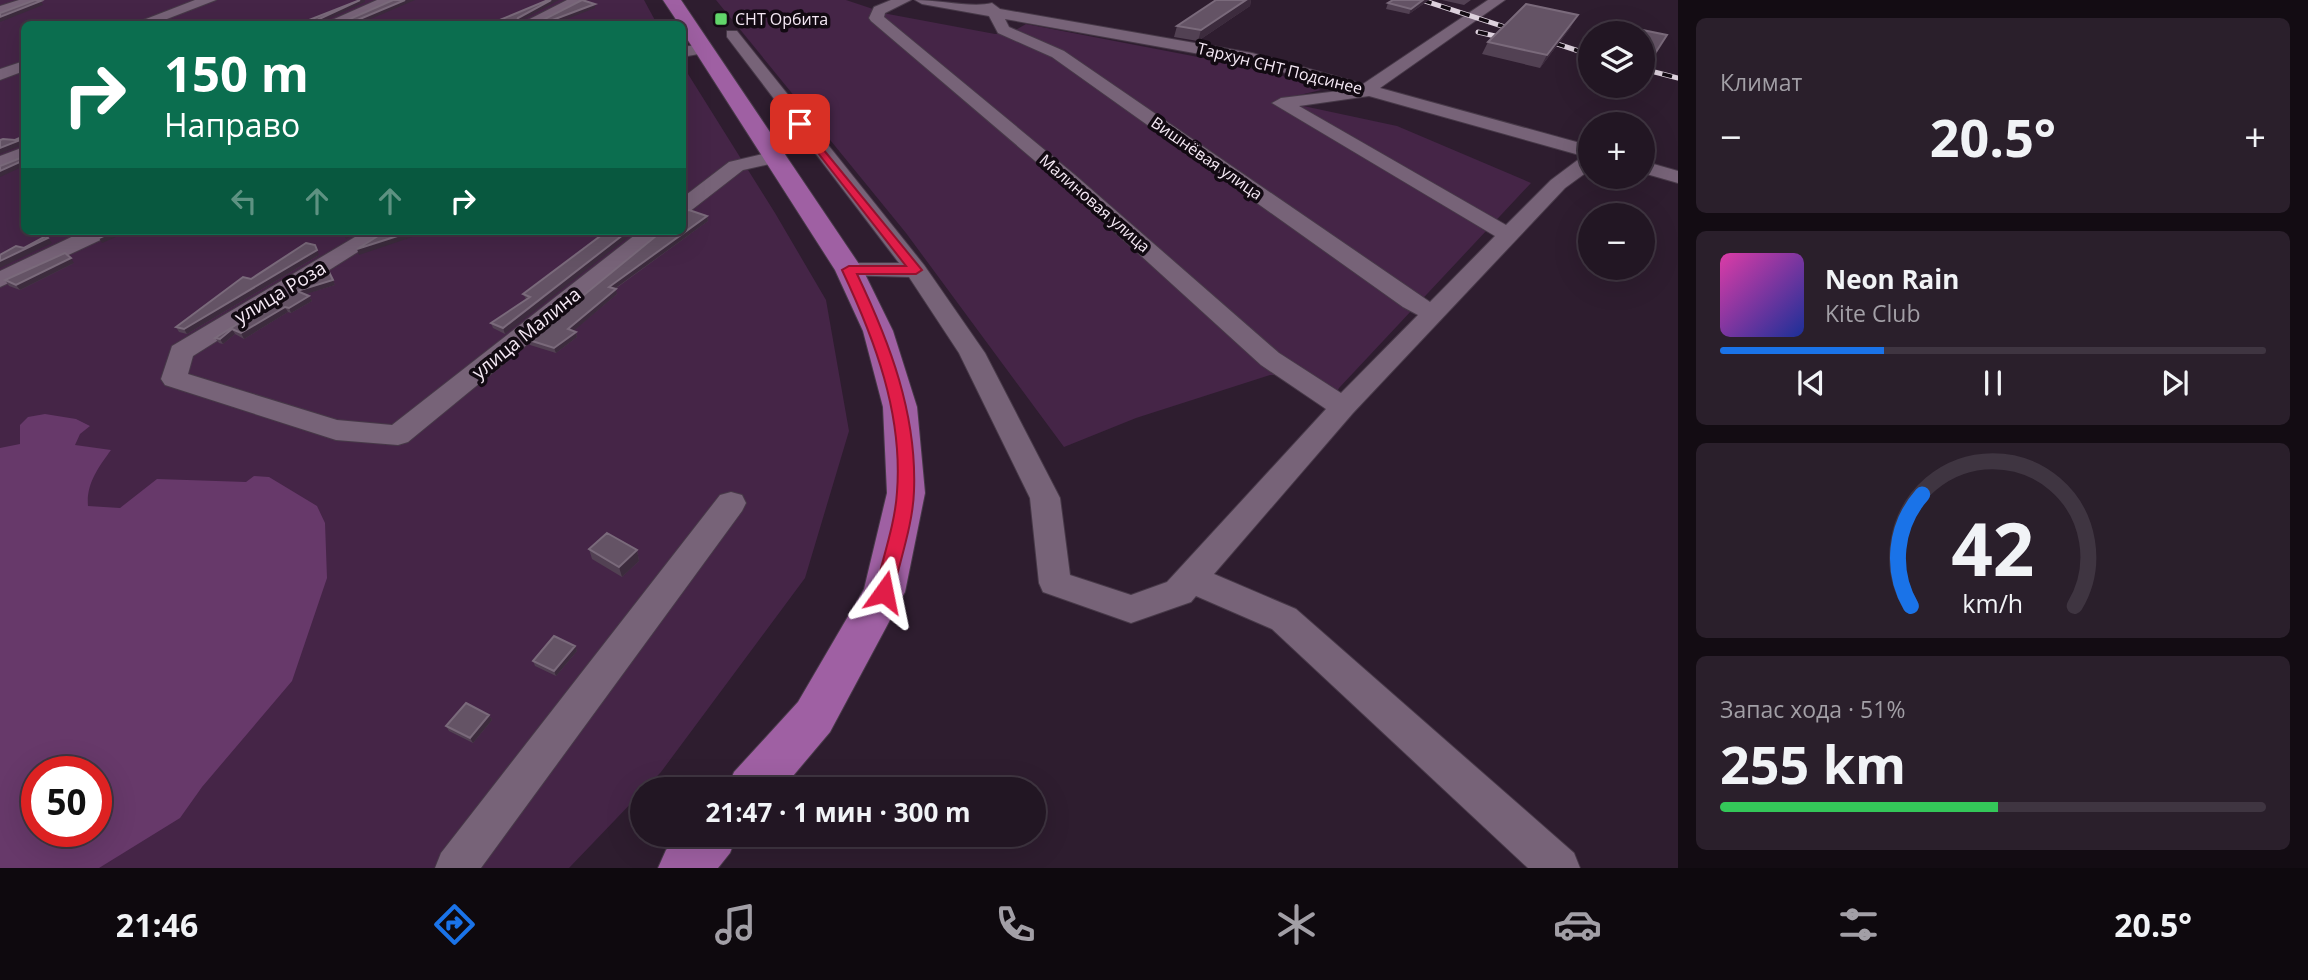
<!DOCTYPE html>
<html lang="ru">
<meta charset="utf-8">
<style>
:root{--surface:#221623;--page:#2a1f2b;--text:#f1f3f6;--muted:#a29fa6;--line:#3f3541;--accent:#1a73e8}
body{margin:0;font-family:"Open Sans",sans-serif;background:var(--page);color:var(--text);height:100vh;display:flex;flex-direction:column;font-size:26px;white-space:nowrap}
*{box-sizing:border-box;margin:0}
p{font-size:23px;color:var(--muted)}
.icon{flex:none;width:38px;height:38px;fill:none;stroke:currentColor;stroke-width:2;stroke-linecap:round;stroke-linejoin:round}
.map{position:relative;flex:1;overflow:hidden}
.panel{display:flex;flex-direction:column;gap:18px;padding:18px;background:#130c13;width:630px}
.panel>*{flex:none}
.banner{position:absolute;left:21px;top:21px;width:665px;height:214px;border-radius:10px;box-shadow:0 7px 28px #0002,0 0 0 2px var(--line);background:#0b6e4f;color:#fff;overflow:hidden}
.fabs{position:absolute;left:1578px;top:21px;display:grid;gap:14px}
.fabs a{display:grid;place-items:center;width:77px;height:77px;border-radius:50%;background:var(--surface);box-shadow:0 7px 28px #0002,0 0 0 2px var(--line);font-size:35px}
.speed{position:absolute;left:21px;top:756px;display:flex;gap:14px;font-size:35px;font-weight:700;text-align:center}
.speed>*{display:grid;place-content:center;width:91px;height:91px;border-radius:50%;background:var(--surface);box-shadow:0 7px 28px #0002,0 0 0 2px var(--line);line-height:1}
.speed .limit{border:10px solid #d22;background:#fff;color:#111}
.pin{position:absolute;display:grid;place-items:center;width:60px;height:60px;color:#fff;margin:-30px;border-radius:14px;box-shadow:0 4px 10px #0006}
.me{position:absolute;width:77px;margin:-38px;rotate:12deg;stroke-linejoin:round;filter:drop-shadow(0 0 5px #0008)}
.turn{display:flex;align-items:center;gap:24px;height:147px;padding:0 28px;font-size:32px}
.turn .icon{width:91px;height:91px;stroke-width:2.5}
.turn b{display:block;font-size:49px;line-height:60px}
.lanes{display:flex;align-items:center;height:66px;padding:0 28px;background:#0003;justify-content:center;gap:35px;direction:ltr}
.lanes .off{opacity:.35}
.big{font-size:52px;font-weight:700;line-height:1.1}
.panel .widget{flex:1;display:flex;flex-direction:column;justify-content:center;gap:10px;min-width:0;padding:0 24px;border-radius:10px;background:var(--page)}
.panel .dial{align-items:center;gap:0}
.dial svg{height:182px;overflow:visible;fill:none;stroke:var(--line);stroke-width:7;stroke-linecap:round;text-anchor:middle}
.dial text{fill:var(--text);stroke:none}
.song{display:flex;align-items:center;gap:21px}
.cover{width:84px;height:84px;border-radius:10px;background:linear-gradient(135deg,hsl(320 70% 55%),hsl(230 70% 35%))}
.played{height:7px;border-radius:4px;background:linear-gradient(90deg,var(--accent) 30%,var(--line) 30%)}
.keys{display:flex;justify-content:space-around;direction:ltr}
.heat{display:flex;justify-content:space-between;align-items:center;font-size:38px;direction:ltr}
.charge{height:10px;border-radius:5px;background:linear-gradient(90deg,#34c759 51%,var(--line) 0)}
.trip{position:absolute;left:630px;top:777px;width:416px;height:70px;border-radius:35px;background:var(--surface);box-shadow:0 7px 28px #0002,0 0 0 2px var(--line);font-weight:700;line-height:70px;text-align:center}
.tab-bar{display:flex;height:112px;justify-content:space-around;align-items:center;background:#0e090e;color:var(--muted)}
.tab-bar .icon{width:49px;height:49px}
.tab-bar .on{color:var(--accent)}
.tab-bar b{font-size:32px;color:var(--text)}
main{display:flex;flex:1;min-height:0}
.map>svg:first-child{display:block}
.green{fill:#452547;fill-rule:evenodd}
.water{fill:#67396a;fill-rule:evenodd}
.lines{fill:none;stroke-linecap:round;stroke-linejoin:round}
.minor-casing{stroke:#473948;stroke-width:2}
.major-casing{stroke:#473948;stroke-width:2}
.minor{fill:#776378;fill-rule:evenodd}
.major{fill:#9f60a3;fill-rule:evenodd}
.rail-casing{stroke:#ddd1dd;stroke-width:5}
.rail{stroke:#120a12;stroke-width:3.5;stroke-dasharray:10;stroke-linecap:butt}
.wall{fill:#524153}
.shaded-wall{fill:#3c2b3d}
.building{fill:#645365;stroke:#7a6a7b;stroke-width:2}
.route{fill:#e11d48;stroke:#92132f;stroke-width:2}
.poi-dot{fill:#61d46a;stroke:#120a12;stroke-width:2.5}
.labels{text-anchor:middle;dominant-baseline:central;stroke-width:7;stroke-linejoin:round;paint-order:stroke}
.far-poi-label{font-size:16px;fill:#f5e9f5;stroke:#120a12;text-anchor:start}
.far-street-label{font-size:16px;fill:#f5e9f5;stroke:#120a12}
.street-label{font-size:19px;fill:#f5e9f5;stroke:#120a12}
</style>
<main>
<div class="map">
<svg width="1678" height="868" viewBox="0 0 1678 868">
<rect width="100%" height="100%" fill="#2e1d2f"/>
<path class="green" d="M0,0H644L657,24H24V231H682L683,66L775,213L826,300L849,431L805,578L661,772L569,868H0ZM37,772H96V831H37Z
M716,0H846L888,14L995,34L1012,32L1026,24L1224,62L1291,78L1321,90L1282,99L1294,104L1397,126L1531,183L1339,388L1328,410L1280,375H1270L1136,418L1064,447L906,233Z"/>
<path class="water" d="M45,414L76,419L90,426L80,434L75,445L111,450C98,468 86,484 88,506L120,508L157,479L246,482L254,476L269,477L317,506L325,523L327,578L292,681L202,787L180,818L99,868H0V448L20,444V425L28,417ZM37,772H96V831H37Z"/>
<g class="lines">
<g class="minor-casing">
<path id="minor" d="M19,0H41L0,15V6Z
M195,0H216L154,24H133Z
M377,0H397L343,24H323Z
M567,0H586L539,24H520Z
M891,0H911L885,13L884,17L1075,175L1279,353L1341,393L1418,315L1403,307L1052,57L998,33L989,16L922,4L915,0C939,0 973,8 992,3L1000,9L1252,53L1363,84L1488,0H1505L1380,88L1591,146V169L1565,188L1353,413L1214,574L1296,609L1574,853L1580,868H1528L1272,629L1196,596L1191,602L1131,623L1043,592L1039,583L1030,498L959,353L909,277L841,275L838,270L849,263H899L727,37V31H737L924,265L985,353L1060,498L1070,575L1131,595L1167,582L1326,409L1261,365L1061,183L871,21L869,18L874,7ZM1005,19L1250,63L1347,90L1281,98L1272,103L1495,236L1430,302L1064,51L1009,27ZM1369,96L1583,156L1551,180L1506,225L1299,106Z
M704,44L712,49L710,52L682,57V47Z
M24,61V71L0,80V69Z
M24,147V160L0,169V156Z
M776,151L786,157L783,161L743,170L689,212L682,214V198L729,162Z
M1643,161L1678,171V183L1643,173Z
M84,231H112L109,236L0,287V271Z
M365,231H391L193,356L188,374L337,420L392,425L640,231H665L408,442L398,445L336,440L165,385L161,379L172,346Z
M731,492L742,495L746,503L742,511L481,868H435L441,853L720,495Z"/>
</g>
<g class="major-casing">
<path id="major" d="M663,0H681L863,270L893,331L917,407L925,493L905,592L830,732L782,789H727L734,772L798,702L864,589L887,493L883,407L863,331L835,270L682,31V24H679Z
M679,835H737L730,853L718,868H658L666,850Z"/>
</g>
<use href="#minor" class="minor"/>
<use href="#major" class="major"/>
<g class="rail-casing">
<path id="rail" d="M1422,0L1591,55
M1478,32L1512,40
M1643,69L1678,78"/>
</g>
<use href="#rail" class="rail"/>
</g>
<path class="wall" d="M1216,0H1251L1250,6L1198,41L1174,37L1177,26Z
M1429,0L1409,14L1386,9L1388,3Z
M1442,0H1471L1464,5Z
M1571,27L1540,68L1482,54L1488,42Z
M707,216L708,221L615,289L617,294L573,331L576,332L577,337L556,353L530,345L529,340Z
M607,231L505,334L493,328L491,323L526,299L523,294Z
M319,255L187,334L179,332L176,327L251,279Z
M74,263L20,290L9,286L5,280Z
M327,268L335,285L305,294L309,296L312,301L291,313L288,312L244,339L235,334L223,344L219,343L215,338Z
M589,549L637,550L639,561L622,577L592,559Z
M575,646L577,651L556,676L535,666L533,661Z
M489,715L492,720L473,743L449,731L446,726Z"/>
<path class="shaded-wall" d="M360,0H365V2L320,23L319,19Z
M405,0H415L359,24H348Z
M551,0H559L519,22L517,21L518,18Z
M1246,0H1251L1250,6L1198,41L1201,30Z
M1423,0H1429L1409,14L1411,9Z
M41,1L43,5L0,22V17Z
M595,4V8L554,24H542Z
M1578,15L1571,27L1540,68L1547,55Z
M20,140L23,145L0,154V148Z
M24,160V166L0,177V171Z
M707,216L708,221L610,292L609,287Z
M115,231H130L102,243L99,238Z
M349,231H360L346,239L344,234Z
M413,231H430L359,255L357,249Z
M628,231H636L505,334L503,328Z
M48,238L52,243L0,268V261Z
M317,250L319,255L187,334L184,329Z
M71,258L74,263L20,290L16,285Z
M333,280L335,285L300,296L297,291Z
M616,289L617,294L570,334L568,329Z
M309,296L312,301L291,313L289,308Z
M285,307L288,312L244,339L241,333Z
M232,329L235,334L223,344L220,339Z
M576,332L577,337L556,353L554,348Z
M637,550L639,561L622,577L619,567Z
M575,646L577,651L556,676L554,671Z
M489,715L492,720L473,743L470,738Z"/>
<path class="building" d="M35,0L41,1L0,17V13Z
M360,0L319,19L321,22H343L393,0H405L348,24H299Z
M548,0H551L518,18L517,21L539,22L582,0L595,4L542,24H490Z
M1216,0H1246L1201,30L1177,26Z
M1393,0H1423L1411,9L1388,3Z
M1526,4L1578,15L1547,55L1488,42Z
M1613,24L1667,35L1643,72V33H1609Z
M24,136V160L0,171V166L23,157L24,142L20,140L0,148V140L3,139L15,140Z
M689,210L707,216L609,287L616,289L568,329L576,332L554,348L529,340L662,231H682V211Z
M108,231H115L99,238L108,232Z
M386,231H413L357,249Z
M607,231H628L503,328L491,323L530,297L523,294Z
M46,236L48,238L0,261V255L16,246L24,248Z
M306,243L315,245L317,250L184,329L176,327L243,277L251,279Z
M65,253L71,258L16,285L5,280Z
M327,268L333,280L297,291L309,296L289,308L285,307L241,333L232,329L220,339L215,338Z
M607,533L637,550L619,567L589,549Z
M554,636L575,646L554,671L533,661Z
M466,703L489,715L470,738L446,726Z"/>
<path class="route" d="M800,121L922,270L916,274H857C890,343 917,414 914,491C913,524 900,560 893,592L891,597H877L875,592C882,560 895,525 897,492C903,414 875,340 842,270L849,266H906L797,126V122Z"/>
<rect class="poi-dot" x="714" y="12" width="14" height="14" rx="3.5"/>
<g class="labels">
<g class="far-poi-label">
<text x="735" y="19">СНТ Орбита</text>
</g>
<g class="far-street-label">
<text transform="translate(1280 68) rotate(14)">Тархун СНТ Подсинее</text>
<text transform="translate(1207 158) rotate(35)">Вишнёвая улица</text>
<text transform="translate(1095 203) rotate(41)">Малиновая улица</text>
</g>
<g class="street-label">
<text transform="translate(280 292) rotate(-31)">улица Роза</text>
<text transform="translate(526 333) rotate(-39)">улица Малина</text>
</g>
</g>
</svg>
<div class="fabs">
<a><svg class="icon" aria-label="layers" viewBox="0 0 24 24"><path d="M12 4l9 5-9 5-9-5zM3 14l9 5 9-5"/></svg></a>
<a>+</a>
<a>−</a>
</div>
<div class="speed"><div class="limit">50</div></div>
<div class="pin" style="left:800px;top:124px;background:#d93025"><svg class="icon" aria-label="arrive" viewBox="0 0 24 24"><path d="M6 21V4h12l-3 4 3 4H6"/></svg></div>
<svg class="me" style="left:884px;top:592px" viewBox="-20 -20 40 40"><path d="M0-17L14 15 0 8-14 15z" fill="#e11d48" stroke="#fff" stroke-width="4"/></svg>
<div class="trip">21:47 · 1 мин · 300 m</div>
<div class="banner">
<div class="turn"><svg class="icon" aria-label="right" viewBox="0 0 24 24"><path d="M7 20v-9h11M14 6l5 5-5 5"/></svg><div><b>150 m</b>Направо</div></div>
<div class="lanes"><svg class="icon off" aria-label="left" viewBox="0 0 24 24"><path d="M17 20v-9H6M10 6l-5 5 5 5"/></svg><svg class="icon off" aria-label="ahead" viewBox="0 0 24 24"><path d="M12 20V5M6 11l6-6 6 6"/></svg><svg class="icon off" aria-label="ahead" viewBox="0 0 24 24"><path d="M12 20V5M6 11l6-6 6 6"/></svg><svg class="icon" aria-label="right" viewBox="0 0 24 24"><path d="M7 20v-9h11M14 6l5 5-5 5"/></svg></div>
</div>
</div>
<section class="panel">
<div class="widget"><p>Климат</p>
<div class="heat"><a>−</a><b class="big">20.5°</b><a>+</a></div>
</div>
<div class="widget">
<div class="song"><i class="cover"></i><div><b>Neon Rain</b><p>Kite Club</p></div></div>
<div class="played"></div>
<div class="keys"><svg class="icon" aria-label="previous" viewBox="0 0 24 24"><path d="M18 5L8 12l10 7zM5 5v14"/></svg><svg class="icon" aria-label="pause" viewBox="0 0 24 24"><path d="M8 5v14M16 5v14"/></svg><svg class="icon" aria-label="next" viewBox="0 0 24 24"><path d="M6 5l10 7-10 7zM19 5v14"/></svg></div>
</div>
<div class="widget dial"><svg viewBox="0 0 100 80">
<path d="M14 69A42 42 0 1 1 86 69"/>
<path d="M14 69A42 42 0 0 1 19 20" stroke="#1a73e8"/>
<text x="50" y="56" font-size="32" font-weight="700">42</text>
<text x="50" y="72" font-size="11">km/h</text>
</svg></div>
<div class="widget"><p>Запас хода · 51%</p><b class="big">255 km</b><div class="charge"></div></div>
</section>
</main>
<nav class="tab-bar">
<b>21:46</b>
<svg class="icon on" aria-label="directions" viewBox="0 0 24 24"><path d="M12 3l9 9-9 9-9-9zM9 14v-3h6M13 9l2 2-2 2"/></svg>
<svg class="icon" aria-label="music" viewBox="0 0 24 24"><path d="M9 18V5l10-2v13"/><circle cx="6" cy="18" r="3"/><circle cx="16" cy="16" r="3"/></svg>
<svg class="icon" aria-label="phone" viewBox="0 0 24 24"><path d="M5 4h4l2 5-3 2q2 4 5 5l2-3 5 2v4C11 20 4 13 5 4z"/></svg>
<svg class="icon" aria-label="climate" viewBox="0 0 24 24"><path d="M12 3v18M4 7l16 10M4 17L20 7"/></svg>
<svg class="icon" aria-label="car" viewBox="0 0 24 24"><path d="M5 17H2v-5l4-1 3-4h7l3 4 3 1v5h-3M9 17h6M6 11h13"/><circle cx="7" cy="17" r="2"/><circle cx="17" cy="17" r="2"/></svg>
<svg class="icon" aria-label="filters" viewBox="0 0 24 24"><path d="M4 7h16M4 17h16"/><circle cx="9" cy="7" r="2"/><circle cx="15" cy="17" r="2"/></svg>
<b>20.5°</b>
</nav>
